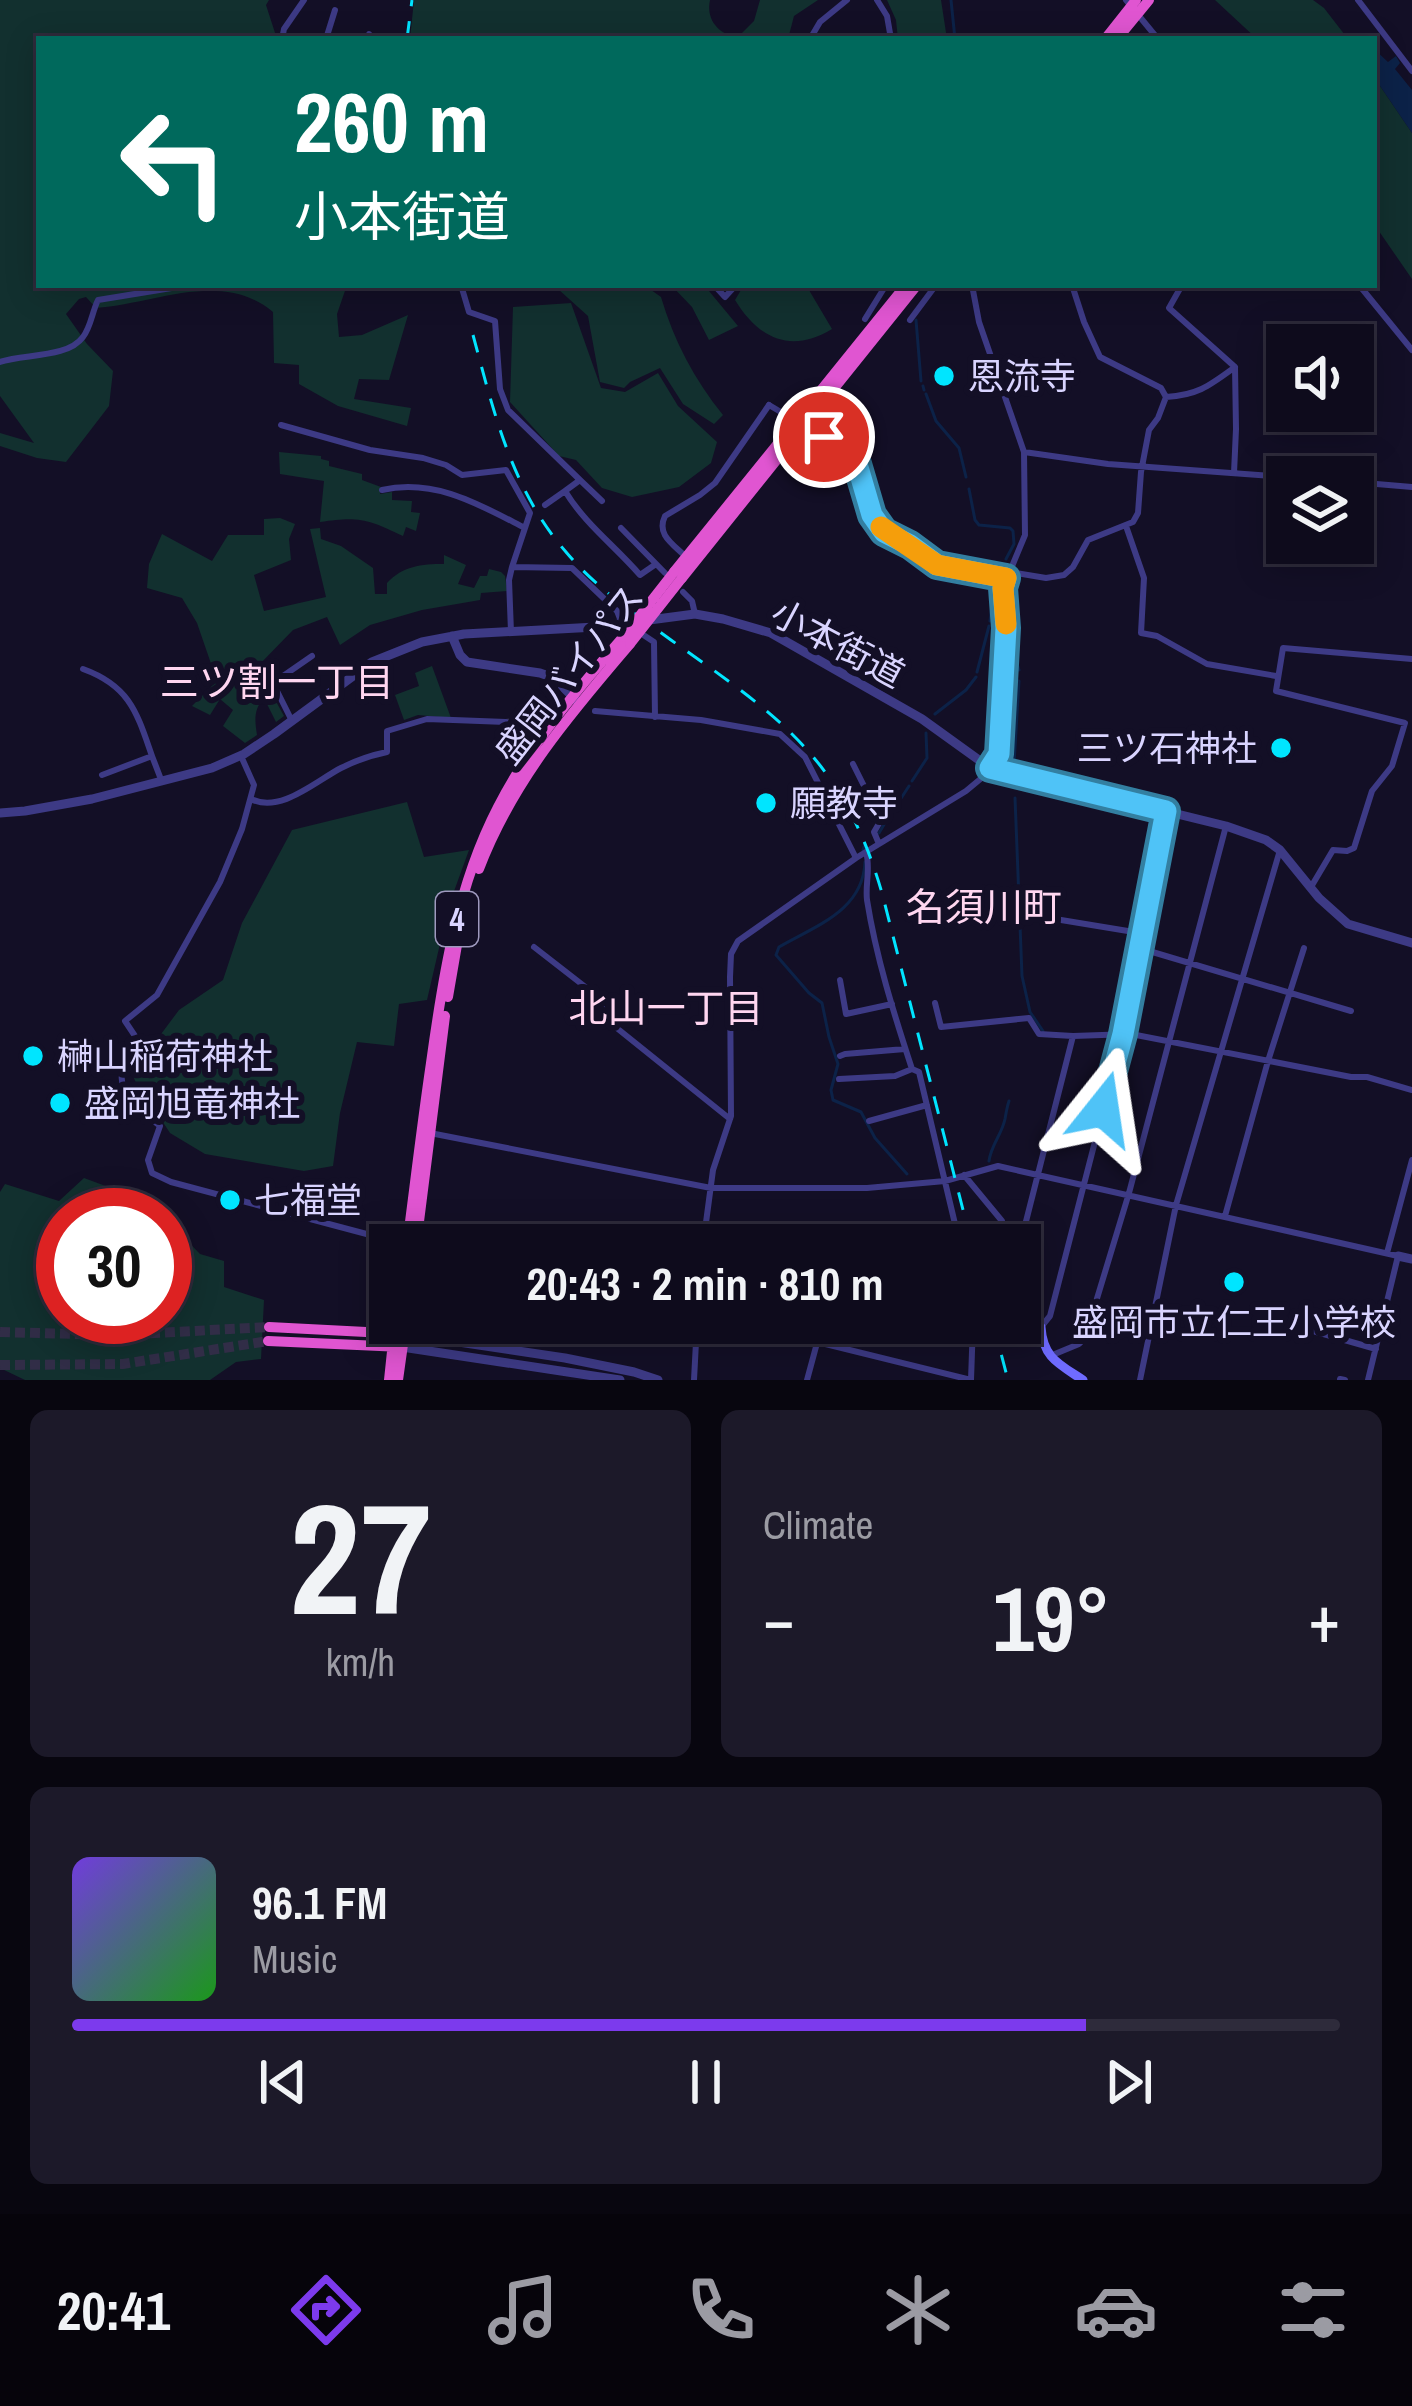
<!DOCTYPE html>
<meta charset="utf-8">
<style>
:root{--surface:#0e0b1c;--page:#1c1929;--text:#f1f3f6;--muted:#9b9ba3;--line:#2e2b3b;--accent:#7c3aed}
body{margin:0;font-family:"Archivo Narrow","Noto Sans JP",sans-serif;background:var(--page);color:var(--text);height:100vh;display:flex;flex-direction:column;font-size:45px;white-space:nowrap}
*{box-sizing:border-box;margin:0}
p{font-size:39px;color:var(--muted)}
.icon{flex:none;width:66px;height:66px;fill:none;stroke:currentColor;stroke-width:2;stroke-linecap:round;stroke-linejoin:round}
.map{position:relative;height:1380px;overflow:hidden}
.side{display:flex;flex-direction:column;gap:30px;padding:30px;background:#08060f;flex:1}
.side>*{flex:none}
.guide{position:absolute;left:36px;top:36px;width:1341px;height:252px;border-radius:0px;box-shadow:0 6px 30px #0003,0 0 0 3px var(--line);background:#00695c;color:#fff;overflow:hidden}
.controls{position:absolute;left:1266px;top:324px;display:grid;gap:24px}
.controls a{display:grid;place-items:center;width:108px;height:108px;border-radius:0px;background:var(--surface);box-shadow:0 6px 30px #0003,0 0 0 3px var(--line);font-size:60px}
.speed{position:absolute;left:36px;top:1188px;display:flex;gap:24px;font-size:60px;font-weight:700;text-align:center}
.speed>*{display:grid;place-content:center;width:156px;height:156px;border-radius:50%;background:var(--surface);box-shadow:0 6px 30px #0003,0 0 0 3px var(--line);line-height:1}
.speed .limit{border:18px solid #d22;background:#fff;color:#111}
.pin{position:absolute;display:grid;place-items:center;width:102px;height:102px;color:#fff;margin:-51px;border:6px solid #fff;border-radius:50%;box-shadow:0 3px 12px #0007}
.me{position:absolute;width:132px;margin:-66px;rotate:15deg;stroke-linejoin:round;filter:drop-shadow(0 0 9px #0008)}
.turn{display:flex;align-items:center;gap:42px;height:252px;padding:0 60px;font-size:54px}
.turn .icon{width:156px;height:156px;stroke-width:2.5}
.turn b{display:block;font-size:84px;line-height:102px}
.big{font-size:90px;font-weight:700;line-height:1.1}
.side .card{flex:1;display:flex;flex-direction:column;justify-content:center;gap:18px;min-width:0;padding:0 42px;border-radius:18px;background:var(--page)}
.side .dial{align-items:center;gap:0}
.dial b{font-size:156px;line-height:1}
.song{display:flex;align-items:center;gap:36px}
.cover{width:144px;height:144px;border-radius:18px;background:linear-gradient(135deg,hsl(260 70% 55%),hsl(120 70% 35%))}
.played{height:12px;border-radius:6px;background:linear-gradient(90deg,var(--accent) 80%,var(--line) 80%)}
.keys{display:flex;justify-content:space-around;direction:ltr}
.heat{display:flex;justify-content:space-between;align-items:center;font-size:66px;direction:ltr}
.side .tiles{flex:1;display:grid;gap:30px;grid-template-columns:1fr 1fr}
.card:last-child{grid-column:span 2}
.trip{position:absolute;left:369px;top:1224px;width:672px;height:120px;border-radius:0px;background:var(--surface);box-shadow:0 6px 30px #0003,0 0 0 3px var(--line);font-weight:700;line-height:120px;text-align:center}
.tab-bar{display:flex;height:192px;justify-content:space-around;align-items:center;background:#06040b;color:var(--muted)}
.tab-bar .icon{width:84px;height:84px}
.tab-bar .selected{color:var(--accent)}
.tab-bar b{font-size:54px;color:var(--text)}
.map>svg:first-child{display:block}
.green{fill:#12302f}
.water{fill:#0c2248}
.lines{fill:none;stroke-linecap:round;stroke-linejoin:round}
.stream{stroke:#0c2248;stroke-width:3}
.minor-tunnel{stroke:#312d47;stroke-width:6;stroke-dasharray:6 3;stroke-linecap:butt}
.trunk-tunnel{stroke:#312d47;stroke-width:10;stroke-dasharray:10 5;stroke-linecap:butt}
.minor{stroke:#3d3a85;stroke-width:6}
.tertiary{stroke:#3d3a85;stroke-width:9}
.secondary{stroke:#6f6bff;stroke-width:9}
.trunk{stroke:#e055d1;stroke-width:10}
.rail{stroke:#00e5ff;stroke-width:3;stroke-dasharray:18 15;stroke-linecap:butt}
.minor-bridge{stroke:#3d3a85;stroke-width:6}
.trunk-bridge{stroke:#e055d1;stroke-width:10}
.route-casing{stroke:#337fa1;stroke-width:30}
.route{stroke:#4fc3f7;stroke-width:21}
.slow{stroke:#f59e0b;stroke-width:21}
.poi-dot{fill:#00e5ff;stroke:#130f26;stroke-width:4.5}
.labels{text-anchor:middle;dominant-baseline:central;stroke-width:12;stroke-linejoin:round;paint-order:stroke}
.shield{fill:#130f26;stroke:#9e99be;stroke-width:3}
.shield-label{font-size:33px;font-weight:bold;fill:#d9d4ff}
.poi-label{font-size:36px;fill:#d9d4ff;stroke:#130f26;text-anchor:start}
.street-label{font-size:36px;fill:#d9d4ff;stroke:#130f26}
.neighbourhood-label{font-size:39px;fill:#ffd6f0;stroke:#130f26}
</style>
<div class="map">
<svg width="1412" height="1380" viewBox="0 0 1412 1380">
<rect width="100%" height="100%" fill="#130f26"/>
<path class="green" d="M0,0H269L266,5L277,39H39V285H347L337,314L339,337L362,335L408,315L389,380L359,379L354,399L411,408L407,426L338,406L299,384V365L274,363L273,312C221,269 155,304 96,308L86,297L79,299L66,314L87,344L113,371L109,406L66,462L37,458L0,446V433L34,443L0,396Z
M414,0H710C706,19 717,33 737,38L754,21L760,0H818L794,16L788,39H410Z
M887,0H941L947,39H898L896,20Z
M1215,0H1313L1324,8L1348,39H1257Z
M1374,77L1412,133V279L1374,224Z
M558,285H644L661,297C674,341 694,379 723,415L714,424L683,404L660,368L630,382L624,388L600,382L588,316L558,289Z
M671,285H704L738,326L709,340L692,307Z
M744,285H806L832,329C791,354 759,339 735,300Z
M571,303L601,388L625,392L658,373L678,406L717,442L711,463L679,487L632,497L602,488L576,460L559,456L510,402L513,307Z
M279,452L321,456V459L329,461V466L362,474V480L381,487L380,494L392,492V500L412,501L411,512L420,513L416,531L406,527L403,536C368,519 358,516 320,522L324,481L280,474Z
M280,518L295,524L289,539L291,560L254,575L264,611L326,597L310,529L320,528L321,539L341,546L373,568L375,594H387V583C403,566 421,564 444,564V555L466,565L458,584L474,588L480,576H487L489,569L501,572L505,576L507,591L481,593L480,600L422,610L370,625L340,645L327,617L293,630L257,667L284,716L276,722L264,698C253,710 255,721 257,735L245,743L223,726L233,710L220,699L210,715L192,706L217,681L197,623L182,598L147,588L149,564L162,534L212,561L228,535H264V519Z
M432,666L451,718L418,715L404,720L395,695L419,686L415,673Z
M407,802L424,857L469,850L449,905L427,1000L399,1004L394,1046L357,1042L340,1113L333,1166L304,1171L205,1154L170,1133L157,1113L142,1098L132,1073L179,1010L223,980L242,923L292,830Z
M84,1178L146,1201L161,1215H63V1317H165V1218L200,1254L224,1261V1287L264,1300L261,1359L236,1362L210,1380H25L0,1368V1192L5,1184L59,1201Z"/>
<path class="water" d="M1374,49L1388,62L1396,56L1400,63L1395,69L1412,90V133L1374,77Z"/>
<g class="lines">
<path class="stream" d="M951,0L955,39
M916,320L921,381
M923,386L924,390
M926,394L936,421L959,448L966,477
M969,489L975,520L979,525L1010,528L1013,531L1014,544L1006,559
M1000,570V567
M990,621L995,581
M1014,644L1015,657
M1016,661L1019,670
M977,672L989,626
M935,714L966,690L976,677
M1014,764L1019,681
M912,781L927,758L926,733
M1015,798L1022,976L1030,1012L1043,1031
M889,817L909,786
M879,833L885,823
M863,850L865,844
M865,862C863,911 815,926 779,947L776,955L809,993L822,1003L829,1037L838,1064L831,1090L833,1100L861,1112L875,1138L907,1174
M989,1161C991,1145 1002,1134 1005,1119C1006,1113 1007,1107 1009,1101"/>
<path class="minor-tunnel" d="M506,722L555,714"/>
<path class="trunk-tunnel" d="M0,1332L117,1335L269,1327
M0,1365L123,1364L268,1341"/>
<path class="minor" d="M877,0L887,16L891,39
M1126,0L1158,39
M1358,0L1412,71
M282,39L284,29L304,0
M326,39L335,10
M367,39L369,34
M810,39L820,22L847,0
M461,285L469,312L495,321L500,389L508,410L580,480
M714,285L725,297L736,285
M1182,285L1169,308L1235,367L1236,429L1234,473
M1359,285L1412,350
M865,319L886,285
M910,320L936,285
M0,362C24,354 68,358 83,337C91,327 92,312 98,300L190,285
M1166,397C1198,395 1209,386 1235,367
M281,425L370,450L423,458L446,465L462,475L506,470L530,513L512,567L572,568L617,611L622,624
M823,437L846,452L857,464L872,515L884,531L910,545L937,565L1007,578
M1024,452L1108,464L1287,477
M1353,482L1412,487
M382,490C435,478 480,505 525,528
M565,491L580,480L602,501
M545,505L565,491C585,524 615,546 640,575L656,564
M1126,526L1144,578L1141,633L1157,636L1207,664L1276,676
M621,528L665,573
M686,557C673,544 656,535 665,516L700,495L715,483L769,405
M1010,572L1046,578L1064,575L1073,567L1088,540L1133,522L1138,513L1141,472L1149,430L1158,418L1166,397L1161,388L1100,357L1084,322L1072,285
M683,592L692,601L695,614
M511,632L509,580L512,567
M639,632L654,642L655,717
M83,669C130,686 137,713 152,756
M595,711L701,720L780,734L805,757L856,858
M292,721L273,683L312,656
M241,756L254,785L242,829L220,882L157,995L125,1021L141,1045C136,1052 126,1062 123,1070C115,1093 145,1114 160,1126L148,1160L152,1173L171,1182L408,1245
M853,764L881,820L874,832L879,844
M102,775L152,756L162,782
M251,799C280,814 316,781 341,768C355,761 372,755 387,752V731L427,719L506,722
M866,852C871,869 865,883 867,900C876,957 894,1014 912,1069L919,1072L960,1245
M1311,887L1333,850L1347,851L1354,848L1372,791L1392,766L1405,723L1276,691L1283,648L1412,659
M1055,919L1140,933
M534,947L597,996L608,1021L730,1119
M1139,948L1351,1011
M840,980L846,1014L892,1004
M935,1003L941,1027L1029,1018L1039,1034L1073,1036L1131,1034L1351,1077H1367L1412,1090
M840,1056L845,1054L905,1049
M839,1079L895,1076L912,1069
M869,1121L927,1105
M430,1133L711,1188H867L945,1181L998,1166L1398,1256L1368,1380
M964,1175L1002,1221L1009,1245
M1225,1216L1268,1061L1304,948
M703,1245L713,1170L731,1116L730,977L731,954L738,941L856,858L966,791L984,776L999,754L1006,628L1003,588L1025,535L1024,452L979,322L972,285
M1020,1245L1073,1036
M1387,1253L1412,1160
M1020,1280L1041,1327
M740,1323L971,1380L973,1323
M1041,1327L1050,1316L1123,1033L1166,811
M1299,1327L1376,1349
M1050,1356L1079,1344L1085,1338L1129,1193L1226,826
M1340,1379L1345,1380
M694,1380L697,1323
M807,1380L817,1343
M1140,1380L1176,1205L1280,850"/>
<path class="tertiary" d="M452,636L460,655L467,662L540,673L554,678L576,700
M0,813L25,811L92,799L212,768L244,754L274,734L372,662L422,642L464,634L596,627L695,614L723,619L771,633L922,719L990,768L1226,826L1266,840L1280,850L1319,898L1348,924L1412,943
M1398,1256L1412,1259
M405,1334L565,1358L634,1372L658,1380
M402,1347L620,1380"/>
<path class="secondary" d="M1041,1327C1043,1358 1059,1364 1083,1380"/>
<path class="trunk" d="M1105,39L1136,0
M1117,39L1149,0
M674,572L906,285
M682,578L917,285
M479,869C512,782 570,714 630,644
M448,997L457,945
M407,1245C415,1184 422,1124 431,1063C443,976 457,886 498,807C530,744 577,690 623,637
M416,1245L445,1016
M269,1327L405,1334
M268,1341L402,1347
M389,1380L395,1323
M398,1380L406,1323"/>
<path class="rail" d="M407,39L412,0
M473,335C494,413 512,490 566,552C596,588 634,613 671,640C780,717 843,759 882,893L972,1245
M993,1323L1008,1380"/>
<path class="minor-bridge" d="M769,405L823,437"/>
<path class="trunk-bridge" d="M623,637L674,572
M630,644L682,578"/>
</g>
<g class="lines">
<g class="route-casing">
<path id="route" d="M824,437L846,452L857,464L872,515L884,532L910,545L937,565L1006,578L1003,588L1006,628L999,754L990,768L1166,811L1123,1034L1103,1109"/>
</g>
<use href="#route" class="route"/>
<path class="slow" d="M881,527L937,565L1006,578L1003,588L1006,624"/>
</g>
<g class="poi-dot">
<circle cx="944" cy="376" r="12"/>
<circle cx="1281" cy="748" r="12"/>
<circle cx="766" cy="803" r="12"/>
<circle cx="33" cy="1056" r="12"/>
<circle cx="60" cy="1103" r="12"/>
<circle cx="230" cy="1200" r="12"/>
<circle cx="1234" cy="1282" r="12"/>
</g>
<g class="labels">
<rect class="shield" x="436" y="892" width="42" height="54" rx="9"/>
<g class="shield-label">
<text x="457" y="919">4</text>
</g>
<g class="poi-label">
<text x="968" y="376">恩流寺</text>
<text x="1257" y="748" text-anchor="end">三ツ石神社</text>
<text x="790" y="803">願教寺</text>
<text x="57" y="1056">榊山稲荷神社</text>
<text x="84" y="1103">盛岡旭竜神社</text>
<text x="254" y="1200">七福堂</text>
<text x="1234" y="1322" text-anchor="middle">盛岡市立仁王小学校</text>
</g>
<g class="street-label">
<text transform="translate(838 643) rotate(28)">小本街道</text>
<text transform="translate(569 674) rotate(-52)">盛岡バイパス</text>
</g>
<g class="neighbourhood-label">
<text x="277" y="682">三ツ割一丁目</text>
<text x="984" y="907">名須川町</text>
<text x="666" y="1008">北山一丁目</text>
</g>
</g>
</svg>
<div class="controls">
<a><svg class="icon" aria-label="sound" viewBox="0 0 24 24"><path d="M4 9h4l5-4v14l-5-4H4zM17 9q2 3 0 6"/></svg></a>
<a><svg class="icon" aria-label="layers" viewBox="0 0 24 24"><path d="M12 4l9 5-9 5-9-5zM3 14l9 5 9-5"/></svg></a>
</div>
<div class="speed"><div class="limit">30</div></div>
<div class="pin" style="left:824px;top:437px;background:#d93025"><svg class="icon" aria-label="arrive" viewBox="0 0 24 24"><path d="M6 21V4h12l-3 4 3 4H6"/></svg></div>
<svg class="me" style="left:1103px;top:1109px" viewBox="-20 -20 40 40"><path d="M0-17L14 15 0 8-14 15z" fill="#4fc3f7" stroke="#fff" stroke-width="4"/></svg>
<div class="trip">20:43 · 2 min · 810 m</div>
<div class="guide">
<div class="turn"><svg class="icon" aria-label="left" viewBox="0 0 24 24"><path d="M17 20v-9H6M10 6l-5 5 5 5"/></svg><div><b>260 m</b>小本街道</div></div>
</div>
</div>
<section class="side">
<div class="tiles">
<div class="card dial"><b>27</b><p>km/h</p></div>
<div class="card"><p>Climate</p>
<div class="heat"><a>−</a><b class="big">19°</b><a>+</a></div>
</div>
<div class="card">
<div class="song"><i class="cover"></i><div><b>96.1 FM</b><p>Music</p></div></div>
<div class="played"></div>
<div class="keys"><svg class="icon" aria-label="previous" viewBox="0 0 24 24"><path d="M18 5L8 12l10 7zM5 5v14"/></svg><svg class="icon" aria-label="pause" viewBox="0 0 24 24"><path d="M8 5v14M16 5v14"/></svg><svg class="icon" aria-label="next" viewBox="0 0 24 24"><path d="M6 5l10 7-10 7zM19 5v14"/></svg></div>
</div>
</div>
</section>
<nav class="tab-bar">
<b>20:41</b>
<svg class="icon selected" aria-label="directions" viewBox="0 0 24 24"><path d="M12 3l9 9-9 9-9-9zM9 14v-3h6M13 9l2 2-2 2"/></svg>
<svg class="icon" aria-label="music" viewBox="0 0 24 24"><path d="M9 18V5l10-2v13"/><circle cx="6" cy="18" r="3"/><circle cx="16" cy="16" r="3"/></svg>
<svg class="icon" aria-label="phone" viewBox="0 0 24 24"><path d="M5 4h4l2 5-3 2q2 4 5 5l2-3 5 2v4C11 20 4 13 5 4z"/></svg>
<svg class="icon" aria-label="climate" viewBox="0 0 24 24"><path d="M12 3v18M4 7l16 10M4 17L20 7"/></svg>
<svg class="icon" aria-label="car" viewBox="0 0 24 24"><path d="M5 17H2v-5l4-1 3-4h7l3 4 3 1v5h-3M9 17h6M6 11h13"/><circle cx="7" cy="17" r="2"/><circle cx="17" cy="17" r="2"/></svg>
<svg class="icon" aria-label="filters" viewBox="0 0 24 24"><path d="M4 7h16M4 17h16"/><circle cx="9" cy="7" r="2"/><circle cx="15" cy="17" r="2"/></svg>
</nav>
